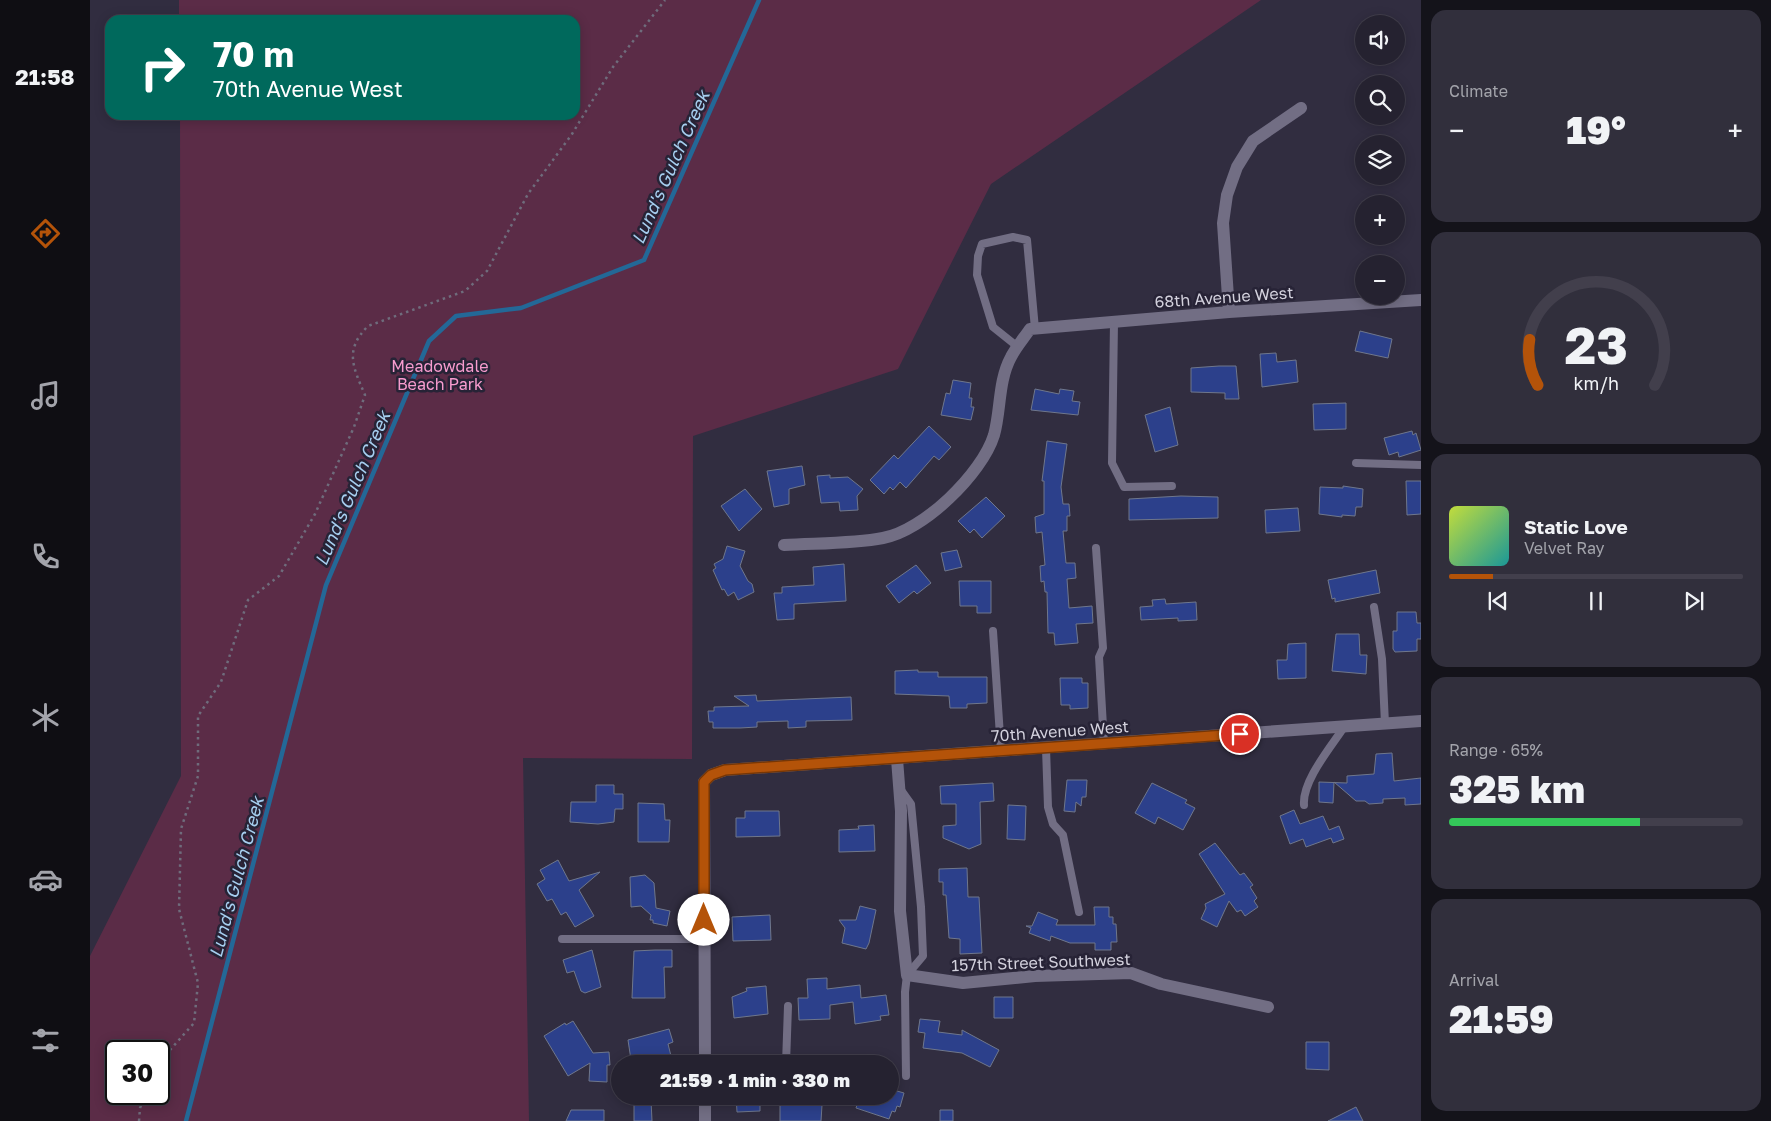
<!DOCTYPE html>
<meta charset="utf-8">
<style>
:root{--surface:#252230;--page:#312f3c;--text:#f1f3f6;--muted:#a3a4ab;--line:#423f4c;--accent:#b45309}
body{margin:0;font-family:"Golos Text",sans-serif;background:var(--page);color:var(--text);height:100vh;display:flex;flex-direction:column;font-size:19px;white-space:nowrap}
*{box-sizing:border-box;margin:0}
p{font-size:16px;color:var(--muted)}
.icon{flex:none;width:28px;height:28px;fill:none;stroke:currentColor;stroke-width:2;stroke-linecap:round;stroke-linejoin:round}
.map{position:relative;flex:1;overflow:hidden}
.panel{display:flex;flex-direction:column;gap:10px;padding:10px;background:#14131a;width:350px}
.panel>*{flex:none}
.hud{position:absolute;left:15px;top:15px;width:475px;height:105px;border-radius:15px;box-shadow:0 2px 12px #0003,0 0 0 1px var(--line);background:#00695c;color:#fff;overflow:hidden}
.controls{position:absolute;left:1265px;top:15px;display:grid;gap:10px}
.controls a{display:grid;place-items:center;width:50px;height:50px;border-radius:50%;background:var(--surface);box-shadow:0 2px 12px #0003,0 0 0 1px var(--line);font-size:25px}
.speed{position:absolute;left:15px;top:1040px;display:flex;gap:10px;font-size:25px;font-weight:700;text-align:center}
.speed>*{display:grid;place-content:center;width:65px;height:65px;border-radius:50%;background:var(--surface);box-shadow:0 2px 12px #0003,0 0 0 1px var(--line);line-height:1}
.speed .limit{border:2px solid #111;border-radius:8px;background:#fff;color:#111}
.pin{position:absolute;display:grid;place-items:center;width:42px;height:42px;color:#fff;margin:-21px;border:2px solid #fff;border-radius:50%;box-shadow:0 1px 5px #0007}
.me{position:absolute;width:55px;margin:-28px;rotate:0deg;stroke-linejoin:round;filter:drop-shadow(0 0 4px #0008)}
.turn{display:flex;align-items:center;gap:18px;height:105px;padding:0 25px;font-size:22px}
.turn .icon{width:65px;height:65px;stroke-width:2.5}
.turn b{display:block;font-size:35px;line-height:42px}
.big{font-size:38px;font-weight:800;line-height:1.1}
.panel .widget{flex:1;display:flex;flex-direction:column;justify-content:center;gap:8px;min-width:0;padding:0 18px;border-radius:15px;background:var(--page)}
.panel .dial{align-items:center;gap:0}
.dial svg{height:130px;overflow:visible;fill:none;stroke:var(--line);stroke-width:7;stroke-linecap:round;text-anchor:middle}
.dial text{fill:var(--text);stroke:none}
.song{display:flex;align-items:center;gap:15px}
.cover{width:60px;height:60px;border-radius:8px;background:linear-gradient(135deg,hsl(70 70% 55%),hsl(180 70% 35%))}
.played{height:5px;border-radius:2px;background:linear-gradient(90deg,var(--accent) 15%,var(--line) 15%)}
.keys{display:flex;justify-content:space-around;direction:ltr}
.heat{display:flex;justify-content:space-between;align-items:center;font-size:28px;direction:ltr}
.charge{height:8px;border-radius:4px;background:linear-gradient(90deg,#34c759 65%,var(--line) 0)}
.trip{position:absolute;left:521px;top:1055px;width:288px;height:50px;border-radius:25px;background:var(--surface);box-shadow:0 2px 12px #0003,0 0 0 1px var(--line);font-weight:800;line-height:50px;text-align:center}
main{display:flex;flex:1;min-height:0}
.menu{display:flex;flex-direction:column;width:90px;justify-content:space-around;align-items:center;background:#0f0e13;color:var(--muted)}
.menu .icon{width:35px;height:35px}
.menu .active{color:var(--accent)}
.menu b{font-size:22px;color:var(--text)}
.map>svg:first-child{display:block}
.green{fill:#5b2c47;fill-rule:evenodd}
.lines{fill:none;stroke-linecap:round;stroke-linejoin:round}
.stream{stroke:#236897;stroke-width:4.5}
.building{fill:#2c408b;stroke:#6f778c}
.path{stroke:#6f6c7c;stroke-width:2.5;stroke-dasharray:2.5 4;stroke-linecap:butt}
.lane{stroke:#726e84;stroke-width:8}
.street{stroke:#726e84;stroke-width:12}
.route-casing{stroke:#753606;stroke-width:12}
.route{stroke:#b45309;stroke-width:9}
.labels{text-anchor:middle;dominant-baseline:central;stroke-width:5;stroke-linejoin:round;paint-order:stroke}
.street-label{font-size:16px;fill:#d3d1dd;stroke:#272336}
.park-label{font-size:16px;fill:#f89ccf;stroke:#272336}
.water-label{font-size:18px;font-style:italic;fill:#a6ceef;stroke:#272336}
</style>
<main>
<nav class="menu">
<b>21:58</b>
<svg class="icon active" aria-label="directions" viewBox="0 0 24 24"><path d="M12 3l9 9-9 9-9-9zM9 14v-3h6M13 9l2 2-2 2"/></svg>
<svg class="icon" aria-label="music" viewBox="0 0 24 24"><path d="M9 18V5l10-2v13"/><circle cx="6" cy="18" r="3"/><circle cx="16" cy="16" r="3"/></svg>
<svg class="icon" aria-label="phone" viewBox="0 0 24 24"><path d="M5 4h4l2 5-3 2q2 4 5 5l2-3 5 2v4C11 20 4 13 5 4z"/></svg>
<svg class="icon" aria-label="climate" viewBox="0 0 24 24"><path d="M12 3v18M4 7l16 10M4 17L20 7"/></svg>
<svg class="icon" aria-label="car" viewBox="0 0 24 24"><path d="M5 17H2v-5l4-1 3-4h7l3 4 3 1v5h-3M9 17h6M6 11h13"/><circle cx="7" cy="17" r="2"/><circle cx="17" cy="17" r="2"/></svg>
<svg class="icon" aria-label="filters" viewBox="0 0 24 24"><path d="M4 7h16M4 17h16"/><circle cx="9" cy="7" r="2"/><circle cx="15" cy="17" r="2"/></svg>
</nav>
<div class="map">
<svg width="1331" height="1121" viewBox="0 0 1331 1121">
<rect width="100%" height="100%" fill="#312d40"/>
<path class="green" d="M89,0H1171L901,184L808,369L603,436L602,759L433,758L439,1121H0V956L91,776L90,115H485V20H89ZM69,1051V1094H26V1051Z"/>
<g class="lines">
<path class="stream" d="M96,1121L236,585L339,341L366,316L431,308L554,260L669,0"/>
</g>
<path class="building" d="M1270,331L1302,339L1298,358L1265,351Z
M1186,353L1187,362L1206,360L1208,382L1172,387L1170,354Z
M1129,366H1146L1149,399H1135V393L1101,392V368Z
M863,380L881,383L879,398H882L881,407H884L881,420L851,415L856,393L860,394Z
M945,389L969,394L970,389L984,391L982,401L990,402L988,415L941,410Z
M1256,403V429L1224,430L1223,404Z
M1080,407L1088,445L1065,452L1055,415Z
M839,426L861,447L849,460L844,456L816,488L810,482L803,490L800,487L794,494L780,480L804,455L808,459Z
M1322,431L1323,435L1326,433L1331,450L1309,457L1308,452L1299,455L1294,438Z
M957,441L977,444L971,487L973,504H979L980,516H977V531H973L976,563H985L986,578L977,579L979,608L1002,606L1003,623L986,624L988,643L965,645L964,633H958L957,592H955L954,581L951,582L950,566L955,565L952,532L946,533L945,517L954,514V481H952Z
M712,466L715,485L699,489V504L684,507L677,471Z
M740,475V478L758,477L773,489L767,496L768,510L750,511L749,502L731,503L727,476Z
M1316,481H1331V514L1317,515Z
M1253,486L1273,489L1272,507H1266L1265,516L1252,515V517L1229,514L1230,487L1253,488Z
M655,489L672,509L649,531L631,506Z
M1091,496L1128,497V518L1039,520V499Z
M896,497L915,516L892,538L884,529L880,533L868,521Z
M1208,508L1210,531L1176,533L1175,510Z
M637,546L655,551L650,566L658,581L662,584L664,592L648,600L644,592L638,596L634,589L632,590L623,570L626,568L624,564L633,559Z
M867,550L872,567L855,571L851,553Z
M754,564L756,601L704,604V619L687,620L684,593H692V587L724,585L723,567Z
M826,565L841,583L827,594L824,591L809,603L796,586Z
M1286,570L1290,593L1245,602V598L1242,599L1238,580Z
M869,581H901V613H887V606H870Z
M1075,599L1076,604L1106,602L1107,620L1088,621V618L1051,620L1050,607L1063,606L1062,600Z
M1307,612H1326L1327,623H1331V639H1327V651L1305,652L1303,649V631H1307Z
M1246,634H1269L1270,655H1277L1276,674L1242,671Z
M1216,643V678L1188,679L1187,660H1197L1198,644Z
M828,670V672H848V677H897V703L877,704V708H860L859,696L805,694V671Z
M970,678H992V683H998V708L980,709V705H971Z
M666,695L667,701L761,697L762,720L716,721V727L698,728V721L667,722V727L650,728H623V722H619L618,711H624V707L659,706L644,696Z
M1302,753L1304,781L1331,778V804L1315,805V798L1293,799V803L1279,804L1275,801H1266L1244,782L1243,803L1229,802V782L1257,783V776L1284,774L1286,754Z
M977,780H997L996,797H992L991,806L986,802L985,812L974,811Z
M903,783L904,801L890,802L891,844L879,849L853,838V826L866,825V804H851L850,786Z
M1062,783L1097,800L1095,803L1105,808L1093,830L1068,817L1065,824L1045,813Z
M506,785H524V794H533V809H525L524,822L508,824L480,822L481,802H506Z
M548,803L574,804L575,820H580L579,842H548Z
M918,805L936,806L935,840L917,839Z
M1204,810L1210,824L1233,816L1239,830L1249,826L1254,839L1243,843L1241,838L1216,847L1213,839L1200,844L1190,816Z
M655,811H689L690,836L646,837V818H655Z
M784,825L785,851L749,852V830L769,829L768,826Z
M1125,843L1150,875L1154,873L1163,885L1160,887L1167,898L1164,901L1168,907L1155,916L1151,910L1147,912L1139,901L1127,927L1111,919L1116,908L1115,904L1135,894L1109,854Z
M468,860L479,881L510,872L489,890L504,916L485,927L476,912L471,915L462,899L457,901L447,884L455,879L450,870Z
M877,868L878,897H889L892,953L870,954V939L859,938L856,895H853V882H849V869Z
M555,875L564,883L566,908L580,911L577,926L563,923V920H560L561,915L551,906L541,907L540,877Z
M770,906L786,910L779,943L776,949L752,943L755,928L749,920H766Z
M1004,907H1019V917H1023V924H1026L1027,942H1021V950H1005V943H980L961,936L960,941L939,933L941,928L936,926H942L948,912L968,920L966,925H1005Z
M680,915L681,940L643,941L642,917Z
M502,950L511,987L495,993L491,991L484,971L477,973L473,960Z
M565,950H582V967H574L575,998H542L544,951Z
M737,978V989L770,985L771,998L796,995L799,1015L790,1016L791,1020L765,1024L763,1002L740,1005V1019L709,1020L708,998H718L717,979Z
M676,986L678,1014L644,1018L642,997L657,991L656,988Z
M904,997H923V1018H904Z
M830,1019L850,1021L848,1032L872,1035V1030L909,1050L900,1067L872,1053L833,1048L835,1033L828,1032Z
M483,1021L503,1053L519,1052L520,1065H517V1082L499,1081L500,1063L478,1076L454,1036L475,1023L476,1025Z
M579,1029L583,1042L578,1044L583,1064H551L549,1057L541,1060L538,1040Z
M1216,1042H1239V1070L1216,1069Z
M800,1089L814,1093L810,1107L807,1106L805,1112L802,1111L799,1119L766,1108L770,1096H800Z
M646,1096H670V1111L647,1112Z
M544,1100H561L562,1121H544Z
M690,1104L732,1105L731,1121H690Z
M1266,1107L1273,1121H1238Z
M481,1110H514V1121H476Z
M850,1110H863V1121H850Z"/>
<g class="lines">
<path class="path" d="M69,1066L72,1059L104,1023L108,983L89,909L91,829L108,776V716L131,682L158,600L189,576L225,514L264,427L275,395C263,367 254,350 278,326L375,291L397,271L438,194L482,134L523,67L575,0
M49,1121L50,1108L56,1094"/>
<path class="lane" d="M1024,322L1022,463L1034,487L1082,486
M928,347L903,327L887,275L888,256L892,244L923,237L937,240L945,329
M1266,463L1331,465
M1006,548L1013,648L1009,657L1014,744
M1284,607L1292,659L1295,724
M903,631L911,751
M956,748L958,807L963,824L973,835L989,912
M811,790L821,804L831,907L833,956L817,975L815,992L816,1076
M1214,805C1212,781 1241,747 1254,727
M472,939H614
M696,1064L698,1006
M696,1097V1096"/>
<path class="street" d="M1139,312L1133,223L1137,195L1147,167L1163,141L1211,108
M694,545C725,543 762,544 793,538C833,531 892,474 904,435C911,410 908,381 921,357C926,347 934,338 940,329L1139,312L1331,300
M807,759L811,811L810,911L817,975L873,983L945,976L1041,973L1071,984L1178,1007
M615,1064L614,782L621,775L635,770L1331,721
M615,1096V1121"/>
</g>
<g class="lines">
<g class="route-casing">
<path id="route" d="M614,920V782L621,775L635,770L1150,734"/>
</g>
<use href="#route" class="route"/>
</g>
<g class="labels">
<g class="street-label">
<text transform="translate(1134 297) rotate(-4)">68th Avenue West</text>
<text transform="translate(970 731) rotate(-4)">70th Avenue West</text>
<text transform="translate(951 962) rotate(-2)">157th Street Southwest</text>
</g>
<g class="park-label">
<text x="350" y="366">Meadowdale<tspan x="350" dy="18">Beach Park</tspan></text>
</g>
<g class="water-label">
<text transform="translate(580 167) rotate(-66)">Lund's Gulch Creek</text>
<text transform="translate(262 488) rotate(-67)">Lund's Gulch Creek</text>
<text transform="translate(146 877) rotate(-75)">Lund's Gulch Creek</text>
</g>
</g>
</svg>
<div class="controls">
<a><svg class="icon" aria-label="sound" viewBox="0 0 24 24"><path d="M4 9h4l5-4v14l-5-4H4zM17 9q2 3 0 6"/></svg></a>
<a><svg class="icon" aria-label="search" viewBox="0 0 24 24"><circle cx="10" cy="10" r="6"/><path d="M15 15l6 6"/></svg></a>
<a><svg class="icon" aria-label="layers" viewBox="0 0 24 24"><path d="M12 4l9 5-9 5-9-5zM3 14l9 5 9-5"/></svg></a>
<a>+</a>
<a>−</a>
</div>
<div class="speed"><div class="limit">30</div></div>
<div class="pin" style="left:1150px;top:734px;background:#d93025"><svg class="icon" aria-label="arrive" viewBox="0 0 24 24"><path d="M6 21V4h12l-3 4 3 4H6"/></svg></div>
<svg class="me" style="left:614px;top:920px" viewBox="-20 -20 40 40"><circle r="19" fill="#fff"/><path d="M0-13L10 11 0 6-10 11z" fill="#b45309"/></svg>
<div class="trip">21:59 · 1 min · 330 m</div>
<div class="hud">
<div class="turn"><svg class="icon" aria-label="right" viewBox="0 0 24 24"><path d="M7 20v-9h11M14 6l5 5-5 5"/></svg><div><b>70 m</b>70th Avenue West</div></div>
</div>
</div>
<section class="panel">
<div class="widget"><p>Climate</p>
<div class="heat"><a>−</a><b class="big">19°</b><a>+</a></div>
</div>
<div class="widget dial"><svg viewBox="0 0 100 80">
<path d="M14 69A42 42 0 1 1 86 69"/>
<path d="M14 69A42 42 0 0 1 9 41" stroke="#b45309"/>
<text x="50" y="56" font-size="32" font-weight="700">23</text>
<text x="50" y="72" font-size="11">km/h</text>
</svg></div>
<div class="widget">
<div class="song"><i class="cover"></i><div><b>Static Love</b><p>Velvet Ray</p></div></div>
<div class="played"></div>
<div class="keys"><svg class="icon" aria-label="previous" viewBox="0 0 24 24"><path d="M18 5L8 12l10 7zM5 5v14"/></svg><svg class="icon" aria-label="pause" viewBox="0 0 24 24"><path d="M8 5v14M16 5v14"/></svg><svg class="icon" aria-label="next" viewBox="0 0 24 24"><path d="M6 5l10 7-10 7zM19 5v14"/></svg></div>
</div>
<div class="widget"><p>Range · 65%</p><b class="big">325 km</b><div class="charge"></div></div>
<div class="widget"><p>Arrival</p><b class="big">21:59</b></div>
</section>
</main>
